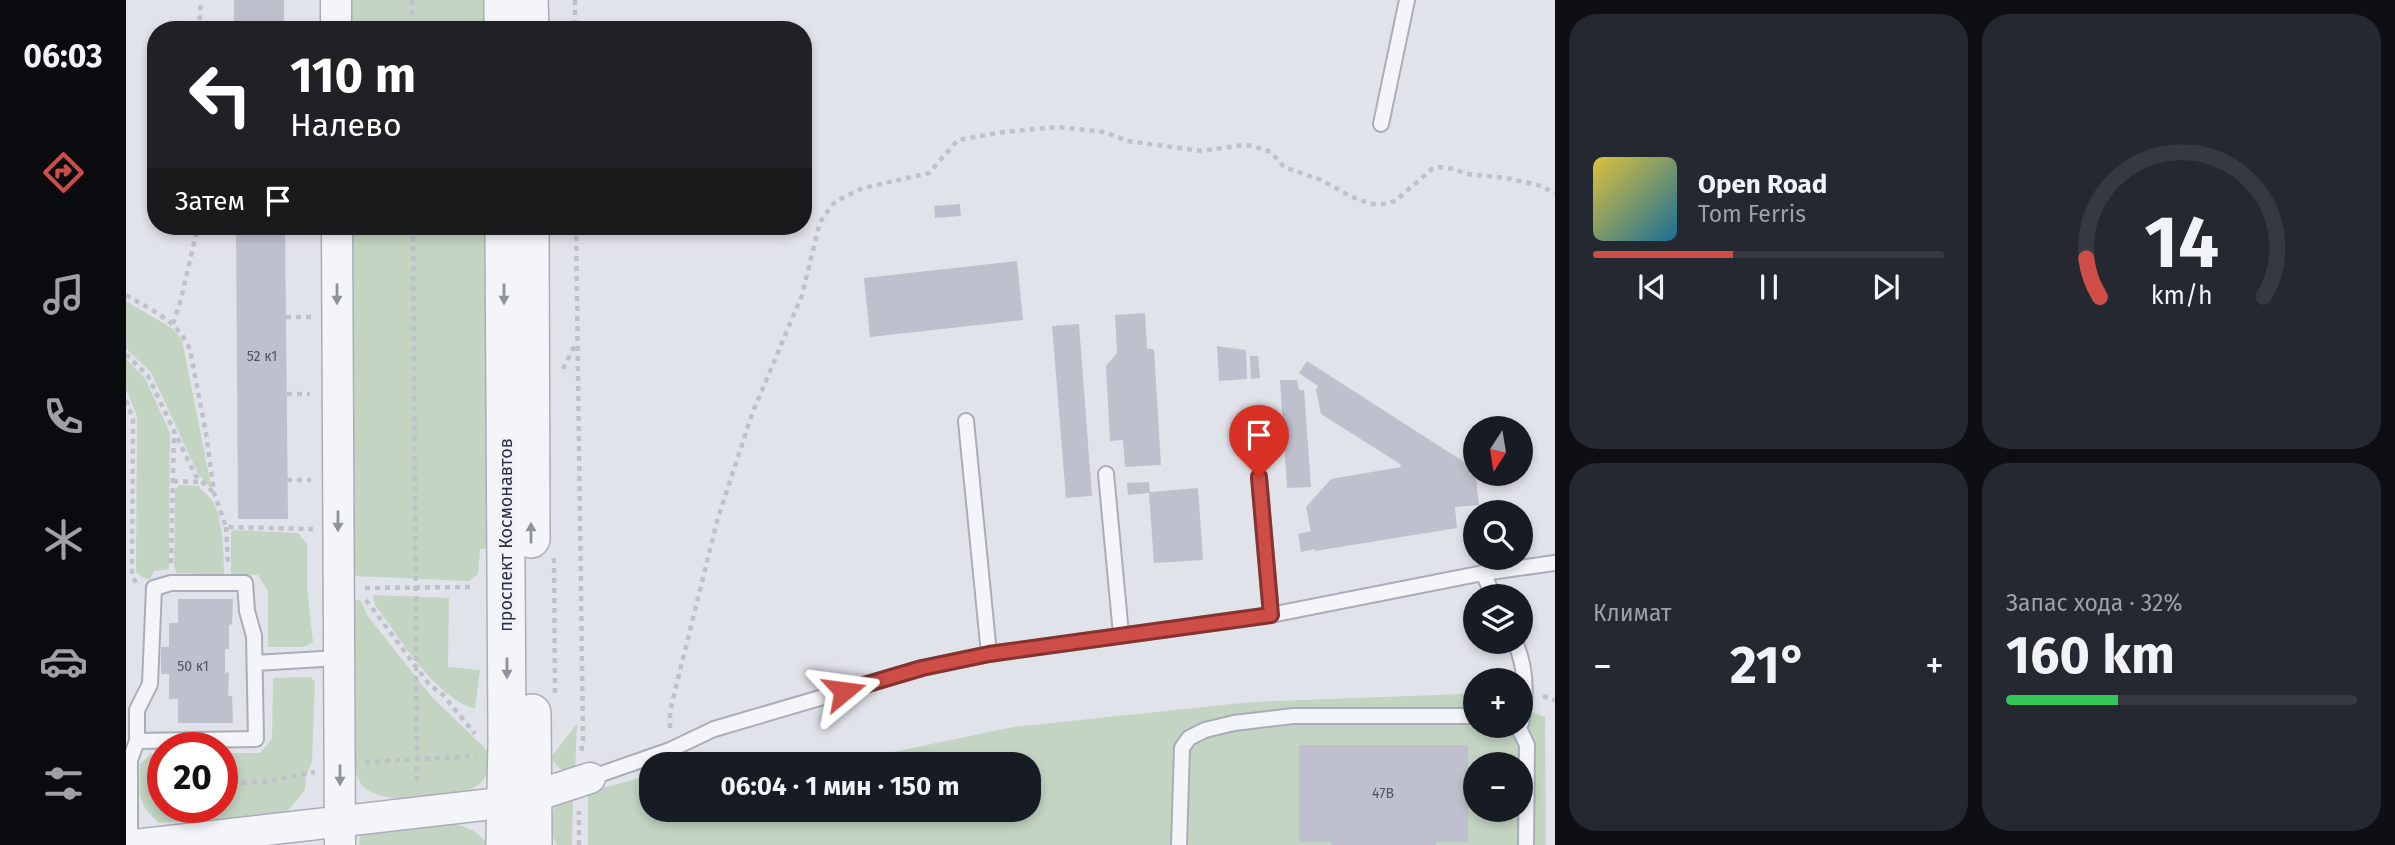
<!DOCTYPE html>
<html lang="ru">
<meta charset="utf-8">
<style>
:root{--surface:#171b24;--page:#242831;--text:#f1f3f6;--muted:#9ea1a6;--line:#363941;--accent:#ce4d47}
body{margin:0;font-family:"Fira Sans",sans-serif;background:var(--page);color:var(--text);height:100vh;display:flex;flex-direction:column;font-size:26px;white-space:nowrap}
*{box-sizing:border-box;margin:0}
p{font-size:23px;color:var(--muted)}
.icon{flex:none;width:38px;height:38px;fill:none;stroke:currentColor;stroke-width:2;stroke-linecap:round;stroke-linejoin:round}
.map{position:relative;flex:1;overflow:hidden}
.details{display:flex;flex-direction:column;gap:14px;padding:14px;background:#0d0f14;width:840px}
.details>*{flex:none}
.top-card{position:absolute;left:21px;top:21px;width:665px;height:214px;border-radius:28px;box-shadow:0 4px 10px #0003;background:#202124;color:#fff;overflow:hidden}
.needle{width:46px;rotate:192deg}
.tools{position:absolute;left:1337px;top:416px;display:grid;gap:14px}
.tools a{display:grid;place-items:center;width:70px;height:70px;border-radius:50%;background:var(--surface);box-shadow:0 4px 10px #0003;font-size:35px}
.speed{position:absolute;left:21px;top:732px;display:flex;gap:14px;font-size:35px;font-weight:700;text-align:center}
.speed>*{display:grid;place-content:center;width:91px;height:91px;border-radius:50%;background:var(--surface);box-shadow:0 4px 10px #0003;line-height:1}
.speed .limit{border:10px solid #d22;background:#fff;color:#111}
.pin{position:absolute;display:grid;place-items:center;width:60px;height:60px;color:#fff;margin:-72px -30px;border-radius:50% 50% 50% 0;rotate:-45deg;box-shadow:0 0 7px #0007}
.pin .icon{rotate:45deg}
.me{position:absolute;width:77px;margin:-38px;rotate:74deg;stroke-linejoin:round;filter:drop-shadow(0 0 5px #0008)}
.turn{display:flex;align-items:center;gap:24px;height:147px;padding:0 28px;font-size:32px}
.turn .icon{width:91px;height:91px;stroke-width:2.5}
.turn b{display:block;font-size:49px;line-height:60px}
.then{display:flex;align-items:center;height:66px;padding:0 28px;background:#0003;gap:14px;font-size:26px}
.big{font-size:52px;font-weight:700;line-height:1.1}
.details .widget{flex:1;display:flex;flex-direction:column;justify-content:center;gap:10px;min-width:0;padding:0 24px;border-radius:28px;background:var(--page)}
.details .dial{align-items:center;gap:0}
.dial svg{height:182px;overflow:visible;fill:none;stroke:var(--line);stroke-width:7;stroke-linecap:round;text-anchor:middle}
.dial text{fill:var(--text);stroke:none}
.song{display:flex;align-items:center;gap:21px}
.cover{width:84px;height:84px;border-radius:10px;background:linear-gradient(135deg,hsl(50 70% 55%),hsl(200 70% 35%))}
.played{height:7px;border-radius:4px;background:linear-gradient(90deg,var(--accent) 40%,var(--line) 40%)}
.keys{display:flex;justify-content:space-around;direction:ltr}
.heat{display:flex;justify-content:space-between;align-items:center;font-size:38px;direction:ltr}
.charge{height:10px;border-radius:5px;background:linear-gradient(90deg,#34c759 32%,var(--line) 0)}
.details .tiles{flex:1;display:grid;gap:14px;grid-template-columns:repeat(2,1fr)}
.trip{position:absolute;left:513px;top:752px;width:402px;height:70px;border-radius:28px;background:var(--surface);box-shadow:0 4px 10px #0003;font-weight:700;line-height:70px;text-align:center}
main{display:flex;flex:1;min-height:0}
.menu{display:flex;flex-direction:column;width:126px;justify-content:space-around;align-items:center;background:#090b0e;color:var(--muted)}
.menu .icon{width:49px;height:49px}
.menu .active{color:var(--accent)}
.menu b{font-size:32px;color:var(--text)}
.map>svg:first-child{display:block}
.green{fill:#c3d4c2;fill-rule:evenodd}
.building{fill:#bec1cd}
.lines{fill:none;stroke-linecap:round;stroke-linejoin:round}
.service-casing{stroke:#aaadb8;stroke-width:18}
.minor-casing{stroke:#aaadb8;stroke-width:33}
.tertiary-casing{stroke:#aaadb8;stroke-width:40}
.path{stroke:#bfc1c9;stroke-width:4.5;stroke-dasharray:5 5;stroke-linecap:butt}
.service{stroke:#f4f5f8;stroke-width:14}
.minor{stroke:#f4f5f8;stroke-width:30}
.tertiary{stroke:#f4f5f8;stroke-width:37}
.oneway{fill:#8e929d}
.route-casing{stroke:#86322e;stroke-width:18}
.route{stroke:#ce4d47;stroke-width:12}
.labels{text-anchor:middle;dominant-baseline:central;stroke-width:5;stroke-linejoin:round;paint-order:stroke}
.number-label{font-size:14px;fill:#4e5365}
.street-label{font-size:18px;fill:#292e42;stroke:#f1f2f7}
</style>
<main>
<nav class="menu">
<b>06:03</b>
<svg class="icon active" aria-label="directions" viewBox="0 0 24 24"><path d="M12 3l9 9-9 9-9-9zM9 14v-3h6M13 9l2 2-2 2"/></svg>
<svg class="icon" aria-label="music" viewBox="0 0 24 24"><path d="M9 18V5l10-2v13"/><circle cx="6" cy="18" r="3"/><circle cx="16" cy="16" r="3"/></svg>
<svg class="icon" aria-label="phone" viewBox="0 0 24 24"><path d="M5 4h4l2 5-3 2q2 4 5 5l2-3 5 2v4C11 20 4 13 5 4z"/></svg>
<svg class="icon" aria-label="climate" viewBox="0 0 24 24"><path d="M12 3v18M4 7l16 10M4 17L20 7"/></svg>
<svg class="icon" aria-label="car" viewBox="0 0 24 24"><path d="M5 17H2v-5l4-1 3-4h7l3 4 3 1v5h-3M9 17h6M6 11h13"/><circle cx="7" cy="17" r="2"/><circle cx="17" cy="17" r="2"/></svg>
<svg class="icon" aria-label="filters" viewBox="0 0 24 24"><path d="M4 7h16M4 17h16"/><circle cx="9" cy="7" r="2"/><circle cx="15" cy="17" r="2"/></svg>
</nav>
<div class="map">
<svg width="1429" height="845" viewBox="0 0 1429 845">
<rect width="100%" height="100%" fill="#e1e3ea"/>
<path class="green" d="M225,0H362V30H225Z
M226,226H363L364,549H354L352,574L343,581L227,576Z
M0,301L47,329L56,340L85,486L83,487L71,472L25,372L0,349Z
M0,359L19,378L44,433L43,569L28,571L24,580L16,577L10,572L11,416L0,389Z
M53,485L73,486C77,492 80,493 84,498C97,511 98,556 98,575L51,573L48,567L49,490Z
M107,530L172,533L181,544V589L187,642L177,647H142V591L132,575L105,576V533Z
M247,595L323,598L322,667L354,670L349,709C307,696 275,639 249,605Z
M227,599L235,601L241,615L305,696L368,757C364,768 361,778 352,785C332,800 253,807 236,785C233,782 231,775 229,771Z
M185,677L189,682L186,762L180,776L179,790L159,814L33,823C9,800 14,796 14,764L25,754H37V807H96V753H134L146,739L147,678Z
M1337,694L1349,696V726H1395V708L1419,717L1420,845H462V792L525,775V810H903V765H705L887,727L1125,702ZM1349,765H1395V810H1349Z
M451,724L449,772C436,771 431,769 425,757Z
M447,797L446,845H431C417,818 418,811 447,797Z
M312,822C332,824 350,827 362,845H233L234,836L249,828Z"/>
<path class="building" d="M108,0H158V30H108Z
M834,204L835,216L809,218L808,206Z
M110,226H159L162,519H112Z
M891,261L897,320L744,337L738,278Z
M1019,313L1021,349H1028L1035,465L999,467L997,440L984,441L980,366L991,353L989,315Z
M953,324L966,496L940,498L926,326Z
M1091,346L1120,350L1121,379L1093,381Z
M1124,356H1132L1134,378L1125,379Z
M1181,361L1349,469L1353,505L1329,507L1331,528L1189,551L1188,549L1175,552L1172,534L1185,531L1180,507L1205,479L1275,467L1274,464L1195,414L1190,390L1192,386L1173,373Z
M1154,380H1171L1173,390H1178L1185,487L1161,488Z
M1023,482L1024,492L1072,488L1077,560L1028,563L1023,493L1002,495L1001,483Z
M52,599H107L106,624L103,625V649H99V673L103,672L102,696H106L107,723H52V699H43V674H35V647H43V623H52Z
M1173,745H1342V842H1310V845H1205V842H1173Z"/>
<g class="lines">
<g class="service-casing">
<path id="service" d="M1255,124L1281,0
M840,421L863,654
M980,474L995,634
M1133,477L1145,615
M1357,573L1368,597
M1389,642C1401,669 1401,695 1395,723
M129,663L213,658
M1392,726L1401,745L1400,845
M464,778L544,750L588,729L796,668L863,654L1145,615L1357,573L1429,563
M4,845V760L11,741V710L24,684L28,588L45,583H119L121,611L128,636L130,739L11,741
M1053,845L1056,748L1063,738L1079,730L1108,723L1167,716H1349"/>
</g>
<g class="minor-casing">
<path id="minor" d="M210,0V30
M211,226L214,845
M9,845L357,805L406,797L464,778"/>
</g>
<g class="tertiary-casing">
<path id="tertiary" d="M377,0V30
M403,0L404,30
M378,226L381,740L379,845
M404,226L405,539
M406,713L407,845"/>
</g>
<path class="path" d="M286,0V30
M449,0V30
M73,30L75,0
M287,226L291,787
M450,226L457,740L455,753
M159,232H186
M0,295C25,310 53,321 64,350L80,433L88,493L100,527L187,529
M160,317H187
M47,324L55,299L72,226
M0,354L22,376L69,475L88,493
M437,369L450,343
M161,394H184
M0,400L7,419L6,575L10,583
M161,480H185
M47,481L74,482
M100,527L102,564
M428,558L429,693
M45,563L48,432
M239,588L349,587
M240,600L303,684L317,695L349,734
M1417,696L1429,700
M544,728V711L591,521L626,414L676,295L694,222L707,204L716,198L737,188L803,173L832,140L878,132L931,127L979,132L1001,141L1076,151L1117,145L1127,146L1145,152L1158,167L1195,180L1226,197L1245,204H1260L1269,201L1306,169L1314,167L1328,169L1341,174L1380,178L1412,185L1429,193
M239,762L350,756
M96,784L138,782L189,772
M22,792L37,790
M453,845V811"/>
<use href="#service" class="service"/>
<use href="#minor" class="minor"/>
<use href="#tertiary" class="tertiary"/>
</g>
<defs><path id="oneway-solid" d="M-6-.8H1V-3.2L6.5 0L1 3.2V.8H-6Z" transform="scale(1.75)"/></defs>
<g class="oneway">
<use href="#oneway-solid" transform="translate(211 294) rotate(90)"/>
<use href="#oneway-solid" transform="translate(378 294) rotate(90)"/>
<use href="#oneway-solid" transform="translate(212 521) rotate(90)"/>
<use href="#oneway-solid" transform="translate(405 533) rotate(-90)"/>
<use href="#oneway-solid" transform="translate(381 668) rotate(90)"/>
<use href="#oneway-solid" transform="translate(214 775) rotate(90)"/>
</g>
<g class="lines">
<g class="route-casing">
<path id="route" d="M718,691L796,668L863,654L1145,615L1133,477"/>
</g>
<use href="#route" class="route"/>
</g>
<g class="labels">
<g class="number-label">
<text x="136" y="356">52 к1</text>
<text x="67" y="666">50 к1</text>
<text x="1257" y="793">47В</text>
</g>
<g class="street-label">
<text transform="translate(380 535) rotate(-90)">проспект Космонавтов</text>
</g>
</g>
</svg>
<div class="tools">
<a><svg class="needle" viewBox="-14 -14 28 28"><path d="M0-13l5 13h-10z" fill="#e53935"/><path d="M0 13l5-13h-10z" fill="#9ea1a6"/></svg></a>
<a><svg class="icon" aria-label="search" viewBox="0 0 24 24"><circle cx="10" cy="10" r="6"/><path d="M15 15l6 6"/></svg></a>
<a><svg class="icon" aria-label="layers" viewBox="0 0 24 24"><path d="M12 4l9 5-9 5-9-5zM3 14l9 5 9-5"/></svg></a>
<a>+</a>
<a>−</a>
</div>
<div class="speed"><div class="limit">20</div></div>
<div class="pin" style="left:1133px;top:477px;background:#d93025"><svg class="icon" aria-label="arrive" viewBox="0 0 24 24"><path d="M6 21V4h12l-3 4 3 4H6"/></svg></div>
<svg class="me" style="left:718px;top:691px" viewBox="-20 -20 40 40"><path d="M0-17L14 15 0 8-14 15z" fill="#ce4d47" stroke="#fff" stroke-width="4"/></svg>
<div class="trip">06:04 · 1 мин · 150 m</div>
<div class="top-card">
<div class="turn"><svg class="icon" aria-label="left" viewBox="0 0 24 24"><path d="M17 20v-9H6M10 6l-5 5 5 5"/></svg><div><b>110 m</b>Налево</div></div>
<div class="then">Затем<svg class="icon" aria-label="arrive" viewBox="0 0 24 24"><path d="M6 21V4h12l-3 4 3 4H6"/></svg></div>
</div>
</div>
<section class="details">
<div class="tiles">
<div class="widget">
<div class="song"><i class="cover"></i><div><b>Open Road</b><p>Tom Ferris</p></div></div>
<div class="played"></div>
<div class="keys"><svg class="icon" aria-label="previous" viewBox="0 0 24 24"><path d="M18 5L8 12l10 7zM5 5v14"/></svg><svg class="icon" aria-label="pause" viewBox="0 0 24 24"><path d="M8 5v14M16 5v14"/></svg><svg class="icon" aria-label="next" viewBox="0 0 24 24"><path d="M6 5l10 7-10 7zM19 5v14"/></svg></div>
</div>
<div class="widget dial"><svg viewBox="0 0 100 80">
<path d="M14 69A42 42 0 1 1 86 69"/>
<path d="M14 69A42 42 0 0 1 8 52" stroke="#ce4d47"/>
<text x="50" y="56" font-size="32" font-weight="700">14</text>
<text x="50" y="72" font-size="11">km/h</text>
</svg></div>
<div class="widget"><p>Климат</p>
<div class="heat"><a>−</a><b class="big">21°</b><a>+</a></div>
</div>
<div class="widget"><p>Запас хода · 32%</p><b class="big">160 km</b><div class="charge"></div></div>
</div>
</section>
</main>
